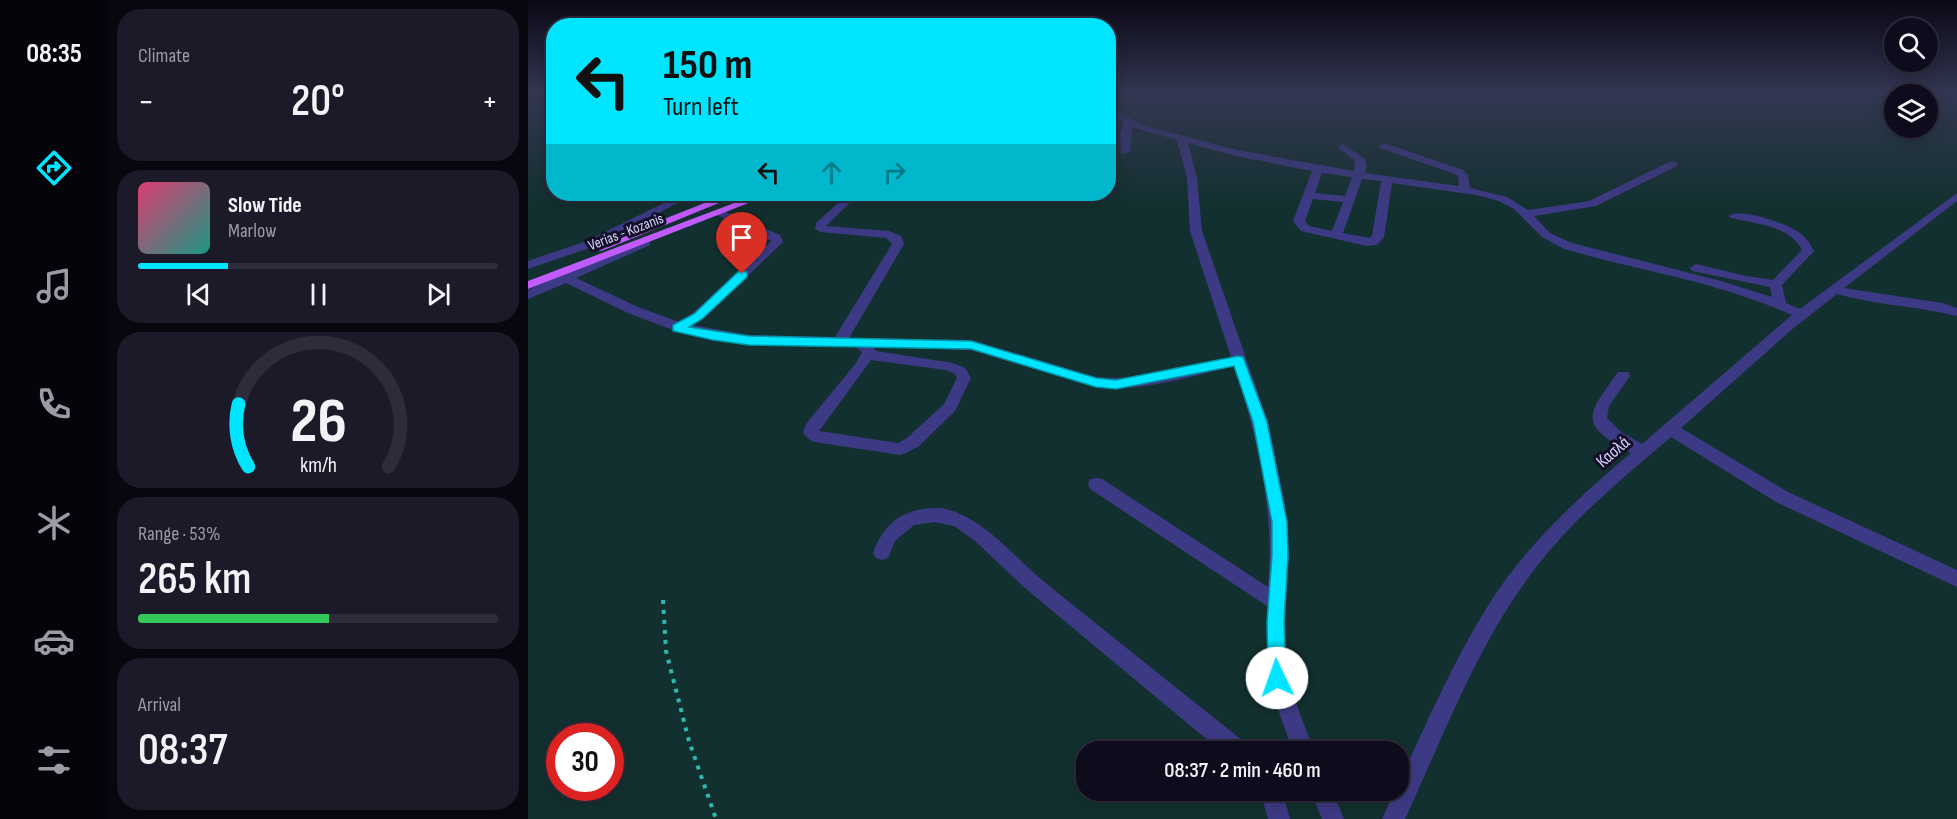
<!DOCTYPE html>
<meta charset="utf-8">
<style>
:root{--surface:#0e0b1c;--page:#1c1929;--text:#f1f3f6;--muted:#9b9ba3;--line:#2e2b3b;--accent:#00e5ff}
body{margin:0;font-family:"Sofia Sans Condensed",sans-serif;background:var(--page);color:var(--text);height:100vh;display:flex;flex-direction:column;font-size:22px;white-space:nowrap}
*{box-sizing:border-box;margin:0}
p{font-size:20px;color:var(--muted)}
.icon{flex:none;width:33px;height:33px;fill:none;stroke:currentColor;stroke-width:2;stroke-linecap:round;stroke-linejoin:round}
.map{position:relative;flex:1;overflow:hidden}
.details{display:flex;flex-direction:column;gap:9px;padding:9px;background:#08060f;width:420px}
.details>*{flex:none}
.top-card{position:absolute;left:18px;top:18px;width:570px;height:183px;border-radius:24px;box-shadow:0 3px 15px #0003,0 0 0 2px var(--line);background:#00e5ff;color:#111;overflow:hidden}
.fabs{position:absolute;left:1356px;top:18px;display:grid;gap:12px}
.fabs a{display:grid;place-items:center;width:54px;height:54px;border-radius:50%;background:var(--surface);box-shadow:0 3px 15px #0003,0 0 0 2px var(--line);font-size:30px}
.speed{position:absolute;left:18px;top:723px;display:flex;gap:12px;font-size:30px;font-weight:700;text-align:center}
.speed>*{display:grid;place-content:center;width:78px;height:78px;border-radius:50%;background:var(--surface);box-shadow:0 3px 15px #0003,0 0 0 2px var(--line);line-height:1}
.speed .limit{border:9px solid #d22;background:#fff;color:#111}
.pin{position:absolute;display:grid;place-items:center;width:51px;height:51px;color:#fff;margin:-62px -26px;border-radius:50% 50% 50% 0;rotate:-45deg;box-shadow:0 0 6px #0007}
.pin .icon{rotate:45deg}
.me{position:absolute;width:66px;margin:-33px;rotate:357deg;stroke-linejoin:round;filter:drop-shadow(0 0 4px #0008)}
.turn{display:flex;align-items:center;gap:21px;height:126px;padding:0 18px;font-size:27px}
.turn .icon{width:78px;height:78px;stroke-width:2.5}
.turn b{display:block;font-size:42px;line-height:51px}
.lanes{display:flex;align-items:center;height:57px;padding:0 18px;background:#0003;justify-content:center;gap:30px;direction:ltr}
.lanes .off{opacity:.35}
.big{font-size:45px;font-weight:600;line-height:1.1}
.details .card{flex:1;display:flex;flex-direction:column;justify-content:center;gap:9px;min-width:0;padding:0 21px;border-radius:24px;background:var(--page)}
.details .dial{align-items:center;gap:0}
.dial svg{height:156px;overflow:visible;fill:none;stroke:var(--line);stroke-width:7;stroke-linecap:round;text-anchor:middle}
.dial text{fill:var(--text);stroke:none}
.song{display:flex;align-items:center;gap:18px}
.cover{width:72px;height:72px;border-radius:9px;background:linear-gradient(135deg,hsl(340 70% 55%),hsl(170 70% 35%))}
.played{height:6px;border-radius:3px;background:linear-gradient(90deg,var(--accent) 25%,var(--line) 25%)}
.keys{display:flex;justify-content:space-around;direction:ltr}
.heat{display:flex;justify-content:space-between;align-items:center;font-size:33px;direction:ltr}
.charge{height:9px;border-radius:4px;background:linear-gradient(90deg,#34c759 53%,var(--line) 0)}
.trip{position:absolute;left:548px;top:741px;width:333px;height:60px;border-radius:24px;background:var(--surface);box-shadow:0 3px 15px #0003,0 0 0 2px var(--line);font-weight:600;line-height:60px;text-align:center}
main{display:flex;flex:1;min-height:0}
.dock{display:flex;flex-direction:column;width:108px;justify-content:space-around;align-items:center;background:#06040b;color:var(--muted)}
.dock .icon{width:42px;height:42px}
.dock .selected{color:var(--accent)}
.dock b{font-size:27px;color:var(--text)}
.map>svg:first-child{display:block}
.green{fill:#12302f;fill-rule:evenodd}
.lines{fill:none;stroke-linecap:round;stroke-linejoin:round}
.path{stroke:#2fb8b0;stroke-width:4;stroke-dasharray:4 6;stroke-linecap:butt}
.minor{fill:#3d3a85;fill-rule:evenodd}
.major{fill:#c25bff;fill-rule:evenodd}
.route{fill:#00e5ff;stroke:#0095a6;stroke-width:1.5}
.labels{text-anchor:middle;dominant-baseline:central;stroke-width:6;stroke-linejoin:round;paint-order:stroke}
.far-street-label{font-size:15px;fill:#d9d4ff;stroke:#130f26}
.street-label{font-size:18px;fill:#d9d4ff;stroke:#130f26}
</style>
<main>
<nav class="dock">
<b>08:35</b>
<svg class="icon selected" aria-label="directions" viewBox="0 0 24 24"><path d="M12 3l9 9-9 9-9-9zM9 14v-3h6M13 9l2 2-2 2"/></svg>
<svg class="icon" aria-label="music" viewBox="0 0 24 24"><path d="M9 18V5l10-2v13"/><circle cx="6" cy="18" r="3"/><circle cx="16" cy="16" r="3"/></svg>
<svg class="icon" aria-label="phone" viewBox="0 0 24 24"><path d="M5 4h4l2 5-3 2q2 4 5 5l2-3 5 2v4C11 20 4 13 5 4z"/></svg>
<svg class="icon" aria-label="climate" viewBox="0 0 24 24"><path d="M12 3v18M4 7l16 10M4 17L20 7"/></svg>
<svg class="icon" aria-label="car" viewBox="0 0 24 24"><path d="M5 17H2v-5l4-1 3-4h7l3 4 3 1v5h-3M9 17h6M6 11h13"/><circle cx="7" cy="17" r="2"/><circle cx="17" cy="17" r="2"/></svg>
<svg class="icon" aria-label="filters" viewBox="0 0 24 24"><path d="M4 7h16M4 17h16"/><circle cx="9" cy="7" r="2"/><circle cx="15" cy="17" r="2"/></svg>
</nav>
<section class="details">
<div class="card"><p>Climate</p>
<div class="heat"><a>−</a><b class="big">20°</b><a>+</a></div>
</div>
<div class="card">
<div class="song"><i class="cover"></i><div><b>Slow Tide</b><p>Marlow</p></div></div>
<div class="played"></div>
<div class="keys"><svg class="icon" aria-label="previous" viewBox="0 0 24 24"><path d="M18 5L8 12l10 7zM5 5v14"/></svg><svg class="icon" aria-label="pause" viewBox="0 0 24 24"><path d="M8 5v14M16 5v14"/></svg><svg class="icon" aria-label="next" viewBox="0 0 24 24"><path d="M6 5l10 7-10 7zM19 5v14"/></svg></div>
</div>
<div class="card dial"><svg viewBox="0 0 100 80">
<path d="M14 69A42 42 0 1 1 86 69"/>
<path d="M14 69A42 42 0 0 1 9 37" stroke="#00e5ff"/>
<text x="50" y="56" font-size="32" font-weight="700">26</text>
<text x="50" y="72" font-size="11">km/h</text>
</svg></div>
<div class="card"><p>Range · 53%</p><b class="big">265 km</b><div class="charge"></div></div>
<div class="card"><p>Arrival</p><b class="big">08:37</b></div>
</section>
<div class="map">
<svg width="1429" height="819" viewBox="0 0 1429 819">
<rect width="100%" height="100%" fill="#130f26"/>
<path class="green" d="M0,92H25L26,194H580L581,92H1429V819H0ZM1366,94H1400V128H1366ZM32,736H82V788H32ZM558,752H870V790H558Z"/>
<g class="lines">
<path class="path" d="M135,600L138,651L161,741L188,819"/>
<path class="minor" d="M580,107L617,126L709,150L826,171L827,161L810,147L815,144L836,158L839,165L837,173L931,186L930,176L927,174L852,148L851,146L856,143L935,170L940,175L942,188L979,197L1000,210L1061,201L1141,162H1149V166L1068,206L1006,216L1022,233L1044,243L1193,281L1244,297L1242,287L1164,271L1162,268L1168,264L1218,276L1245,280L1274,250C1261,225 1227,224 1203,218L1201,216C1213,207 1260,224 1272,233C1279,238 1282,244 1286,251L1254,285L1258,303L1272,309L1429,193V201L1316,288L1414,303L1429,308V316C1389,306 1348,305 1309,294L1262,331L1153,428L1260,492L1429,570V587L1248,502L1143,437C1096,477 1047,517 1009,566C950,642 917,733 877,819H854L867,790H870V784C904,713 934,639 981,575C1016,529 1059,490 1103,453C1049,423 1059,416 1090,372H1100L1102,376L1081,406L1079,418L1093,432L1114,444L1264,315C1191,282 1112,271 1036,249L1014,237L986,209L971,201L948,195L864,183L856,237L849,245L839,246L773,231L765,221L784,171L708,156L660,143L669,178L674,231L740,422L757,504L761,555L756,622L759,678L786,752H765L739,678V606L562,489L560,484L562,479L568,478L574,479L740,587C747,510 730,438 706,366C660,377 616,392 568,387L443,350L345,347L348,351L425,363L437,368L443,378L427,411L391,446L378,453L372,455L287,442L282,440L275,433L278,424L328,363L334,352L328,347L221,345L150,332L100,313L38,283L0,299V290L118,238L122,239V245L48,278L110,307L151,322L165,313L243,241L187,214V210L191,209L252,235L255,242L175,319L164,325L221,335L307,337L364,244L358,238L293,232L287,229L288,223L320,194H331L298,226L361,231L373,236L376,244L321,338L443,340L568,377C615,382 658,368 703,357L662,231L659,178L649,140L604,127L602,152L593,154L592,134L596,122L580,114ZM794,173L824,177L817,196L787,193ZM834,179L853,181L844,236L842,238L815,233ZM785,199L815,202L804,231L781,226L777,221ZM343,360L418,370L427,374L429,378L416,404L379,438L370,443L291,431Z
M154,194H167L67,246L0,269V261L59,241Z
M414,508C458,518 486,558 520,585C586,638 652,691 719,744L721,752H694L497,588L447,541L426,526L406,522L386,525L367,541L360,558L354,560L348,558L345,553C357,520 379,507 414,508Z
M732,790H754L762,819H740Z
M782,790H804L816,819H794Z"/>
<path class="major" d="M199,194H213L76,250L72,251L66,247Z
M230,194H244L0,289V281Z"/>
</g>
<linearGradient id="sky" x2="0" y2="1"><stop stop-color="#0a0815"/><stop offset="0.45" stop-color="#333752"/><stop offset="1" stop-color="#333752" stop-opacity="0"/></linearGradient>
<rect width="1429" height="206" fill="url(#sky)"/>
<path class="route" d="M214,271L219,272V277L174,319L161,327L221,336L443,341L568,378L588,380L710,356L715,357L739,422L759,522L760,555L756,622L758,678L756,684L749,686L743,684L740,678L739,622L744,555V522L725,422L706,366L588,389L568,387L443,349L221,345L185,340L145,331V325L166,314L210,272Z"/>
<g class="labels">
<g class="far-street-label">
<text transform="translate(98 232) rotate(-21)">Verias - Kozanis</text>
</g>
<g class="street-label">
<text transform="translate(1085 452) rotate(-41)">Κασλά</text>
</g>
</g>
</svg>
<div class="fabs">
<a><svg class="icon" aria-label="search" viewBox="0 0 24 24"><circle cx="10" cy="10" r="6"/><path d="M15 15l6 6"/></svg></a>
<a><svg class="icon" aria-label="layers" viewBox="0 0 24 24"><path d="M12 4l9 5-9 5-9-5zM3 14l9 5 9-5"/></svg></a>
</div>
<div class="speed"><div class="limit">30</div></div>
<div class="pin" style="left:214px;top:274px;background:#d93025"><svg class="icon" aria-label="arrive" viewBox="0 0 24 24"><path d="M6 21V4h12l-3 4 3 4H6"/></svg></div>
<svg class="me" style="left:749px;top:678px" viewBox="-20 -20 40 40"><circle r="19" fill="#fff"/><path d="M0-13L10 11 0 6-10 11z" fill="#00e5ff"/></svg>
<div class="trip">08:37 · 2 min · 460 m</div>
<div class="top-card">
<div class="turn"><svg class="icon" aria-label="left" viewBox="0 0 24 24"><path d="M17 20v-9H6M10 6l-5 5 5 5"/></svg><div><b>150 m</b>Turn left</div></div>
<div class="lanes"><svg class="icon" aria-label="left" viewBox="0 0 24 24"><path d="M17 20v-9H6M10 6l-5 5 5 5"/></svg><svg class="icon off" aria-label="ahead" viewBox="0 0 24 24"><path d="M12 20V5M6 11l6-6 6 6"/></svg><svg class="icon off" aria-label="right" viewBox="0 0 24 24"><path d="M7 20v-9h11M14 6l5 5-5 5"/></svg></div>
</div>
</div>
</main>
